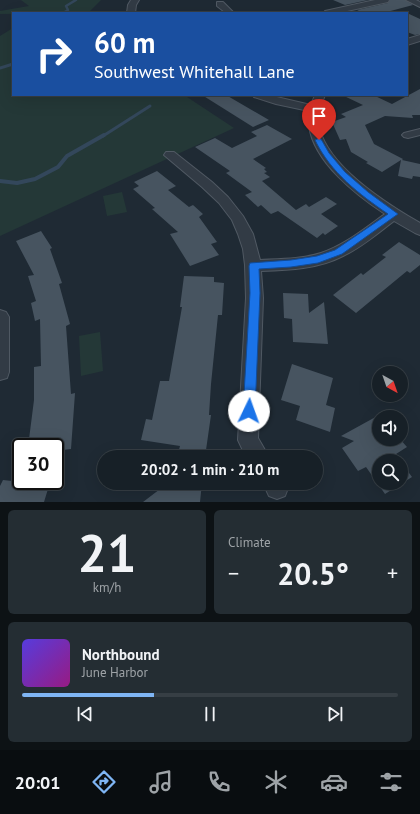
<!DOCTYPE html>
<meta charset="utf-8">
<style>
:root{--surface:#172027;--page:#242d33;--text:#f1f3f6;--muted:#9ea3a7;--line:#363e44;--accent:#7fb5f4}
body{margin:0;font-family:"PT Sans",sans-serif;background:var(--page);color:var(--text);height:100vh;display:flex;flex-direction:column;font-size:15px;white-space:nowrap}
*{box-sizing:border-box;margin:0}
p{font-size:13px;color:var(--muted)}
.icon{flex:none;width:22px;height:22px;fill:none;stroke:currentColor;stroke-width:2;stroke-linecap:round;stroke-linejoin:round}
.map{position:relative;height:502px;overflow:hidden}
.sheet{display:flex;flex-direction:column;gap:8px;padding:8px;background:#0d1215;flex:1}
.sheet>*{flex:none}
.banner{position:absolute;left:12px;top:12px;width:396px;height:84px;border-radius:0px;box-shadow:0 4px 16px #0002,0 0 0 1px var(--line);background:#1a4fa0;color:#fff;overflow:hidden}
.needle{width:26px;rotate:140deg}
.fabs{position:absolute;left:372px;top:366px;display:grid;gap:8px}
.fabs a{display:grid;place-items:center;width:36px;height:36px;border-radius:50%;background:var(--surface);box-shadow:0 4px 16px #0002,0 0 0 1px var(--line);font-size:20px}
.speed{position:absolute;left:12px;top:438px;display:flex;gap:8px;font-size:20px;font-weight:700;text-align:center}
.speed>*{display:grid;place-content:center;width:52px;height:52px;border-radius:50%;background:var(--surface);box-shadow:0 4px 16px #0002,0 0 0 1px var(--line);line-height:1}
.speed .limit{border:2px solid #111;border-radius:6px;background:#fff;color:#111}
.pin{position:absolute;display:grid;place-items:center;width:34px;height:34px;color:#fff;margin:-41px -17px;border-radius:50% 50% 50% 0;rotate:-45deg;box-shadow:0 0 4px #0007}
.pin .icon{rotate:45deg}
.me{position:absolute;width:44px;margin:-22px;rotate:3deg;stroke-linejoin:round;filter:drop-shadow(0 0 3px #0008)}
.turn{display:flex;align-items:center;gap:14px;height:84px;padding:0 16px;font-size:18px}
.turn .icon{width:52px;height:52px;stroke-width:2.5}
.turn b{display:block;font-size:28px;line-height:34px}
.big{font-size:30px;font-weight:800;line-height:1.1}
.sheet .card{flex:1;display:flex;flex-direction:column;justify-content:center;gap:6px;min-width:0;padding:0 14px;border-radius:6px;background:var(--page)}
.sheet .dial{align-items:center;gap:0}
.dial b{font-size:52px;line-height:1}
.song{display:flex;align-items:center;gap:12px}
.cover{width:48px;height:48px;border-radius:6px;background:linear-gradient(135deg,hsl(250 70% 55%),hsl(310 70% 35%))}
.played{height:4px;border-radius:2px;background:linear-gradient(90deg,var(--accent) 35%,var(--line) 35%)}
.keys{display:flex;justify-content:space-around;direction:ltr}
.heat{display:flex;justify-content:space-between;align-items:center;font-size:22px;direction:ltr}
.sheet .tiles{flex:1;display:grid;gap:8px;grid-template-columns:1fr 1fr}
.card:last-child{grid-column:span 2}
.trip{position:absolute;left:97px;top:450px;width:226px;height:40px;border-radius:20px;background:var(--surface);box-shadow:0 4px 16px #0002,0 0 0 1px var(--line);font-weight:800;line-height:40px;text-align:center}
.menu{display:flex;height:64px;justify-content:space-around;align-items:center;background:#090d10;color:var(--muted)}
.menu .icon{width:28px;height:28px}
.menu .current{color:var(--accent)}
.menu b{font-size:18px;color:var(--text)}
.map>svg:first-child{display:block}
.green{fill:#243837}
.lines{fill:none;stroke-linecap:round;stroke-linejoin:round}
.stream-far2{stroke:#33475b;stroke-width:2.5}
.stream-far1{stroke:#33475b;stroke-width:3}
.stream{stroke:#33475b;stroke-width:4}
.building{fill:#475460}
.minor-casing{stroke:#505963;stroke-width:2}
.minor{fill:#323b45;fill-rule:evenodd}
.route{fill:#1a73e8;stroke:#114b97}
</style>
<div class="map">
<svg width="420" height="502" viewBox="0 0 420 502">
<rect width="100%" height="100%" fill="#1f2a34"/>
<path class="green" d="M21,0H101L88,13L0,14V11L29,6Z
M13,28V95H184L234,128L0,236V36Z
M122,192L127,212L107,216L103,196Z
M100,332L103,371L81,376L79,336Z"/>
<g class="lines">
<path class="stream-far2" d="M63,13L68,10L66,6L76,0"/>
<path class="stream-far1" d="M0,68L13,64
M103,136L150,106"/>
<path class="stream" d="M0,181L17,183L35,179L58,167L67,156L104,135"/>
</g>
<path class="building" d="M333,0H368L345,5Z
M390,0H405L413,5L383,13H363L357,10L388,3Z
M407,13L420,19V34L415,35L407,32Z
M420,89V115H412L413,118L385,116L365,125L374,144L403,159L402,160L420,164V177L413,176L412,179L398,176L401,160L382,172L366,163L368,162L351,152L346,139L340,140L332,122L346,117L341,114L363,105L342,95H373L392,104Z
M202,95H226L269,120L253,127Z
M267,125L292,139L253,159L266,168L264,169L267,172L264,173L270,177L262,181L296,210L306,204L309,207L326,197L337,204L321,214L338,226L325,235L323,233L317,238L278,211L271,214L261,205L258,207L245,195L252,192L226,173L230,171L195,147L215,138L232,148L257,136L251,132Z
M157,171L176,186L168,190L189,207L193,205L203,214L199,217L217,242L211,244L219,255L190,266L170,234L178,232L152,209L155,208L133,189L139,186L134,182Z
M41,231L52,248L50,249L62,283L59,284L70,324L66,326L71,394L75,393L71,449L55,451V447H28L34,400V367L41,366L40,319L35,321L31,303L36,301L28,276L34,275L16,241Z
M399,242L420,255V265L410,273L407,271L356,313L333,295L361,273L363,275L386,257L382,255Z
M184,276L214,277V282L224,283L222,315H218L211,384L209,415H211L205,457H177L180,446L141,440L146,419L152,420L160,381H169L182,307H180Z
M283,293L308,294L309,313L324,302L328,344L293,342L292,319L284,318Z
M292,364L333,378L326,405L335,408L330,432L296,420L300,406L281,400Z
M381,414L383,417H379V439H400L407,447L396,454L401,461H379V483H401V462L412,477L385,494L366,467L358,471L342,448L354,441L341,436Z
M3,480L21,482V481H36L34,488L48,489L44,502H0V486Z
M168,483H202L200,502H143Z"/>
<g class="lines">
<g class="minor-casing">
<path id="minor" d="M131,0H139L136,5L135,13H127L128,5Z
M375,0H389L388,2L338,13H324L325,11Z
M406,0H416L420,2V7Z
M217,2H223L234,13H226L217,6Z
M420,35V41L407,45V39Z
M253,95H268L311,105L315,95H325C323,101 319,109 318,115C316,160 387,204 420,223V235L415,233L394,221C378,233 362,247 343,256C318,269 289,270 261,271L263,298L258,438L269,457H246L238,440L246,298L245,265L243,249L238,234L232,220L219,203L202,187L164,155L166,152H174L212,182L228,197L243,216L253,234L260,260C280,259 302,259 321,253C345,245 365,228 385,214C356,195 314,162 309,126C308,121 307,116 309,111L276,104L254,97Z
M420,129V135L408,138L404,137L402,135L404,133Z
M0,310L6,312L9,317V372L7,378L0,380Z
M263,483H286L288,488L285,496L277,499L269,496Z"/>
</g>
<use href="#minor" class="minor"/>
</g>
<path class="route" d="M319,138L321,139L329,153L345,172L368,192L398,214L342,254L318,263L291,267L259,269L260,293L255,411L253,415L249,417L245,415L243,411L250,293L249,266L250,263L291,260L317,256L335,250L388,214C359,194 331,173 315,140Z"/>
</svg>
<div class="fabs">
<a><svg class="needle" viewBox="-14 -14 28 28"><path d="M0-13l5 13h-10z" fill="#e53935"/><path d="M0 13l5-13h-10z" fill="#9ea3a7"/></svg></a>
<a><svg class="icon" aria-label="sound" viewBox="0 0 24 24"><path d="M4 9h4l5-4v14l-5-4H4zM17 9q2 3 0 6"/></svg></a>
<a><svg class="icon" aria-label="search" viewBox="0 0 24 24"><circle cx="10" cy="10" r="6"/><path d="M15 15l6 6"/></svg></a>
</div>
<div class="speed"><div class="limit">30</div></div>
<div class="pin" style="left:319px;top:140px;background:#d93025"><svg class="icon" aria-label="arrive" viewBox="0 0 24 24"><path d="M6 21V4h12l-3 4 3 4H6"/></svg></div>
<svg class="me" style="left:249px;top:411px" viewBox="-20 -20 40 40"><circle r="19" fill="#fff"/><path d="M0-13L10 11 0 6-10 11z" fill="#1a73e8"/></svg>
<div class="trip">20:02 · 1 min · 210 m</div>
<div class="banner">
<div class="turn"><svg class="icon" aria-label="right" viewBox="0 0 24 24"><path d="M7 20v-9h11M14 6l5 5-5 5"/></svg><div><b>60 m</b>Southwest Whitehall Lane</div></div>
</div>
</div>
<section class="sheet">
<div class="tiles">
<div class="card dial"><b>21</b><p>km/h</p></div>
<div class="card"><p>Climate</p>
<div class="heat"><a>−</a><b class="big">20.5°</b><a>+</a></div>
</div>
<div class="card">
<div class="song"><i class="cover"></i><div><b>Northbound</b><p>June Harbor</p></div></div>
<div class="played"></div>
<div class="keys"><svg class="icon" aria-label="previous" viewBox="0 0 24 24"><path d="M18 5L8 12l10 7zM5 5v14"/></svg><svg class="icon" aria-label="pause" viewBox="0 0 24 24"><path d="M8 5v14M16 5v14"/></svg><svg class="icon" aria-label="next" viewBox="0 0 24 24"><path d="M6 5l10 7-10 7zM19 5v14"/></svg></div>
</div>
</div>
</section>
<nav class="menu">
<b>20:01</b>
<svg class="icon current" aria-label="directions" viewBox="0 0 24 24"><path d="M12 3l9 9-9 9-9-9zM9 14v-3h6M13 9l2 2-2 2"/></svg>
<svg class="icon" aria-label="music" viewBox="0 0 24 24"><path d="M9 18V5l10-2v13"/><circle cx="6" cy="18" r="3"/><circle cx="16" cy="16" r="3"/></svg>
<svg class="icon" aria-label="phone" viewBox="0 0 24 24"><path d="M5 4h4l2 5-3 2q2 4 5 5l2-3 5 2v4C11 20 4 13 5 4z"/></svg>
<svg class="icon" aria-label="climate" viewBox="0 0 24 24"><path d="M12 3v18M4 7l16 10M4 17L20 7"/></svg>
<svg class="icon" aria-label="car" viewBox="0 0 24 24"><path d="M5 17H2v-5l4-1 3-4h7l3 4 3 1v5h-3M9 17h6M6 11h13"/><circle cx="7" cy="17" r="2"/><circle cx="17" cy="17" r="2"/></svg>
<svg class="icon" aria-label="filters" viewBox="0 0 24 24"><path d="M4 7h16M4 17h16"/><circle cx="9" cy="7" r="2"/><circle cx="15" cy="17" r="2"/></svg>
</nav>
